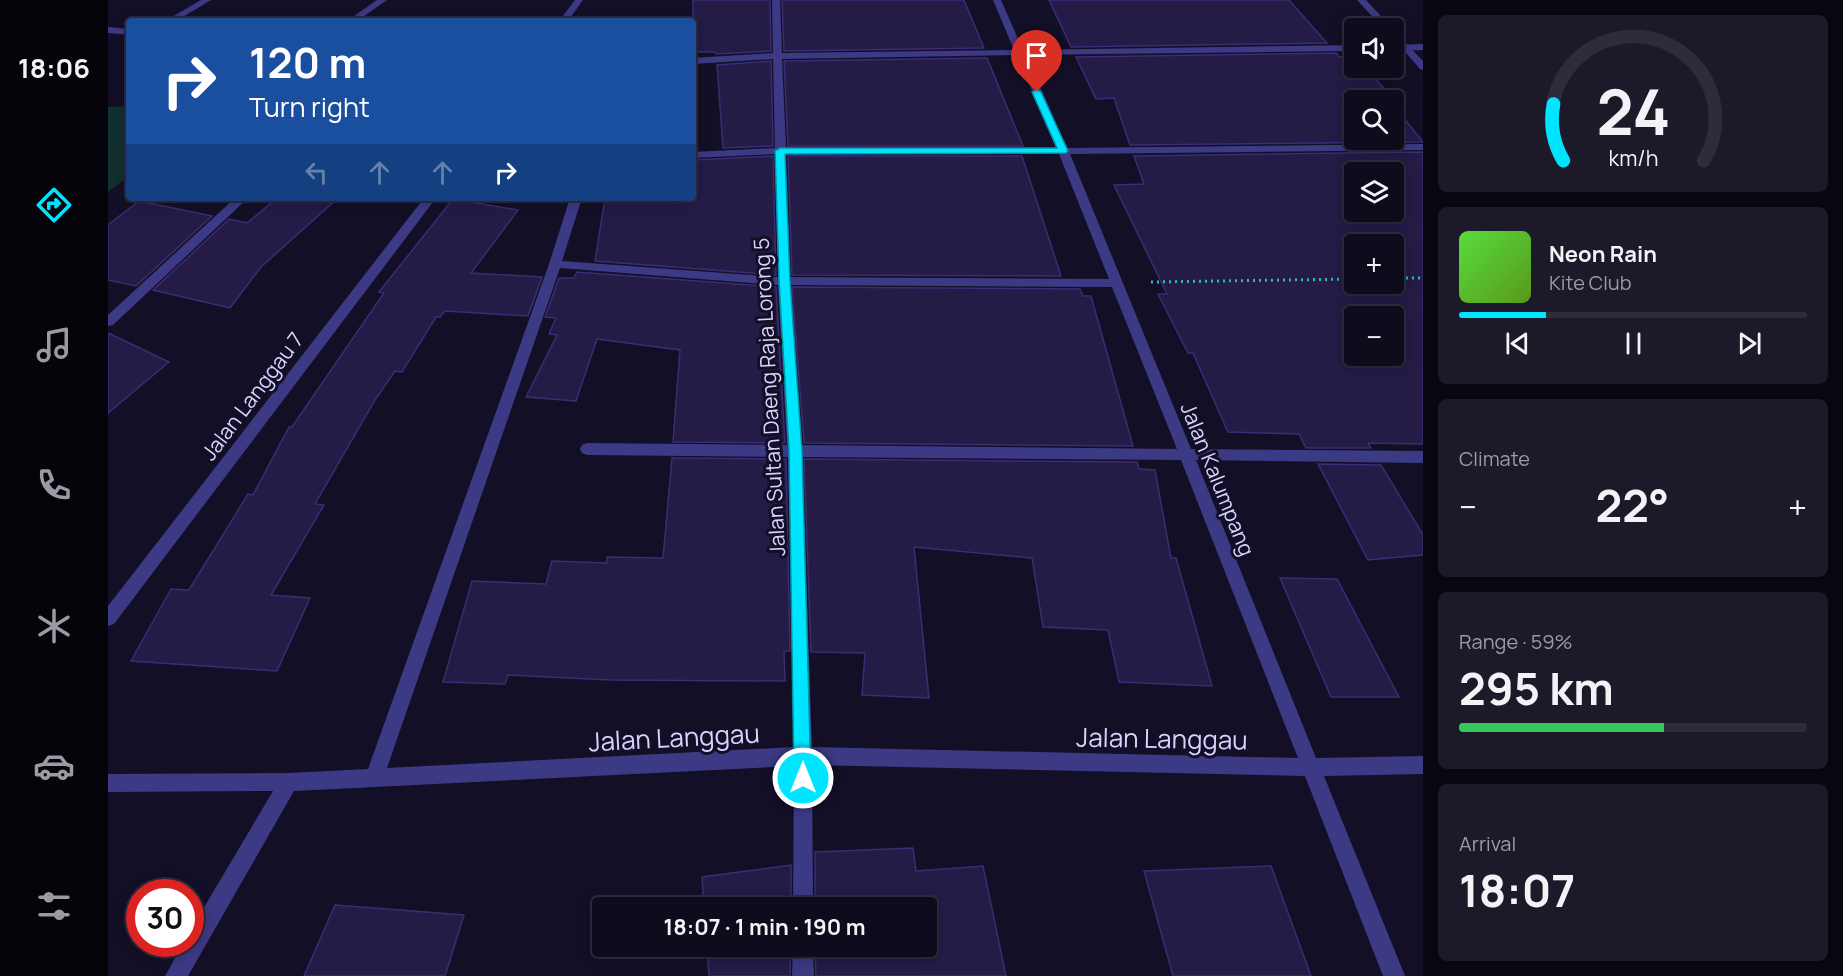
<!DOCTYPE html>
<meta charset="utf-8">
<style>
:root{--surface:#0e0b1c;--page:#1c1929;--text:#f1f3f6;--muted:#9b9ba3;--line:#2e2b3b;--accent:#00e5ff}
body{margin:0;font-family:Manrope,sans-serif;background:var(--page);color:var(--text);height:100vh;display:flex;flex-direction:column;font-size:22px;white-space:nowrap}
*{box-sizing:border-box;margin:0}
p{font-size:20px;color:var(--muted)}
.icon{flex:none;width:33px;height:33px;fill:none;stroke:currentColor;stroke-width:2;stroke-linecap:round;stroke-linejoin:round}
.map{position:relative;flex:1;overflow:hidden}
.panel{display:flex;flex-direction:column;gap:15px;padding:15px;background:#08060f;width:420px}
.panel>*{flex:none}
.top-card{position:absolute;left:18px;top:18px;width:570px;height:183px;border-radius:6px;box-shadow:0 3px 15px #0003,0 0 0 2px var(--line);background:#1a4fa0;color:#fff;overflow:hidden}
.tools{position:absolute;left:1236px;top:18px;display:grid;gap:12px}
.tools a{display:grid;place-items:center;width:60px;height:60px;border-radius:6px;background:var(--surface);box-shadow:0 3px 15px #0003,0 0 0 2px var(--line);font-size:30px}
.speed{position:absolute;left:18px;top:879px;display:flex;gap:12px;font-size:30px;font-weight:700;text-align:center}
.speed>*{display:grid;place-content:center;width:78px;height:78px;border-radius:50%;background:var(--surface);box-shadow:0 3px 15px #0003,0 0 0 2px var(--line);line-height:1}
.speed .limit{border:9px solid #d22;background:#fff;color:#111}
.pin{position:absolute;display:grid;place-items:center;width:51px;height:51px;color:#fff;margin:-62px -26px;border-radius:50% 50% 50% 0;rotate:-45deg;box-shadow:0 0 6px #0007}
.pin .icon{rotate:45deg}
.me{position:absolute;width:66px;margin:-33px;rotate:0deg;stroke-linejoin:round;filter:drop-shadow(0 0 4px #0008)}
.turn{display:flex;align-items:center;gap:21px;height:126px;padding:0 24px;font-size:27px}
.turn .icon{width:78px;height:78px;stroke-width:2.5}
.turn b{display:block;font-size:42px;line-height:51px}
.lanes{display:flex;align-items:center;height:57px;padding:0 24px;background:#0003;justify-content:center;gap:30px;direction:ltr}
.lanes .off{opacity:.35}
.big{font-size:45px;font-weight:700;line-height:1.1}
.panel .card{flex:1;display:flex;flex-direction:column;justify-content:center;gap:9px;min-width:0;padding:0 21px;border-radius:9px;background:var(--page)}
.panel .dial{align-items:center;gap:0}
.dial svg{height:156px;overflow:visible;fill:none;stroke:var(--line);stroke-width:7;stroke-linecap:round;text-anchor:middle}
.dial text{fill:var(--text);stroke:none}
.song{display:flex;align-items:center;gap:18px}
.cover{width:72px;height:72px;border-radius:9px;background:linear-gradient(135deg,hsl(110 70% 55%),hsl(90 70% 35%))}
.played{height:6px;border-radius:3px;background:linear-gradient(90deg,var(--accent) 25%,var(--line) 25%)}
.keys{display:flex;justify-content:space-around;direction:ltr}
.heat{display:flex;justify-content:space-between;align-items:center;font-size:33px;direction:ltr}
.charge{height:9px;border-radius:4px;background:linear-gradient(90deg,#34c759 59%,var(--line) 0)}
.trip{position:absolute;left:484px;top:897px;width:345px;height:60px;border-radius:6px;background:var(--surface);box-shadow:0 3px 15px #0003,0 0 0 2px var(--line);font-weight:700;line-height:60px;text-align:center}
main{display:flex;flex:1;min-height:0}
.dock{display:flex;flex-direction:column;width:108px;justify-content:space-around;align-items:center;background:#06040b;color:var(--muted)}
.dock .icon{width:42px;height:42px}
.dock .active{color:var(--accent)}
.dock b{font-size:27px;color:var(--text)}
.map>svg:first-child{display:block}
.green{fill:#12302f}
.building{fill:#241b47;stroke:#3b2d73;stroke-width:1.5;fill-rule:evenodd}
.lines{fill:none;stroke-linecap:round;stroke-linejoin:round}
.path{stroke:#2fb8b0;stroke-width:3;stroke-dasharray:2 4;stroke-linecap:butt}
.minor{fill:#3d3a85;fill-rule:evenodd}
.tertiary{fill:#3d3a85;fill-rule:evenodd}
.route{fill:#00e5ff;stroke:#0095a6;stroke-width:1.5}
.labels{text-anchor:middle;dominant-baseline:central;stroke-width:6;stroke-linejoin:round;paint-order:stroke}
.street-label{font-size:21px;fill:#d9d4ff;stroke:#130f26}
.near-street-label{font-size:26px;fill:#d9d4ff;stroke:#130f26}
</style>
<main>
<nav class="dock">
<b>18:06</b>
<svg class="icon active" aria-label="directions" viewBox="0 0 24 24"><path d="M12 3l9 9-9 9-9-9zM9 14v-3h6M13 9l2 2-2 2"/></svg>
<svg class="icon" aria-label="music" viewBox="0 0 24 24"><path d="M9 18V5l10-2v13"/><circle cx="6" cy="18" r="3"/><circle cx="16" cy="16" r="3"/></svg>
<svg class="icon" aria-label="phone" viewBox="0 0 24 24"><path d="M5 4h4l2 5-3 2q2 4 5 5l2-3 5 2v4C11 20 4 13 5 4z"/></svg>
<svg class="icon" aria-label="climate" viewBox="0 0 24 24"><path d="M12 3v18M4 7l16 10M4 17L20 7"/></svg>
<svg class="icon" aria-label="car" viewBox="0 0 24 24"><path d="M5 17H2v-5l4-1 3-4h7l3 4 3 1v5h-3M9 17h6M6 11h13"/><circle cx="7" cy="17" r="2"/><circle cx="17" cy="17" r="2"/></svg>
<svg class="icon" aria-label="filters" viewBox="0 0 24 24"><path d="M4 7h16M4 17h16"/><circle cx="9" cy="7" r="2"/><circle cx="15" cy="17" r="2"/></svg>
</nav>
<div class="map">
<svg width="1315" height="976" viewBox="0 0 1315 976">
<rect width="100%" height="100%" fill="#130f26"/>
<path class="green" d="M21,106V176L0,192V107Z"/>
<path class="building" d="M585,0H662L663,51L608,54V52H585Z
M674,0H856L876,48L676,51Z
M941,0H1181L1219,43L963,47Z
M1228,53L1231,57H1246V68H1258L1287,101L1246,100V140H1286V106L1315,142L1022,145L1006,98L988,99L968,57Z
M879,58L915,146H680L676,61Z
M663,61L665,146L615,148L609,65Z
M1315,152V444L1260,443L1263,448H1198L1191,434L1120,432L1085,353H1080L1050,294H1059L1006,185L1036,184L1026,156ZM1246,172H1286V212H1246ZM1246,244H1286V284H1246ZM1246,316H1286V356H1246Z
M665,156L668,275L487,261L497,198H585V160Z
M680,156H914L953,276L684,275Z
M169,198H230L153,267L122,308L45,290L121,219L139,223Z
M345,199L410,210L363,273L434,277L420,316L337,311L332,317H328L294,372L287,371L267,400L207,504L216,505L163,595L202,598L169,671L23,661L63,589L81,590L140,494L145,495L181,427H184L276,293L271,292Z
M31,201L104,216L28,286L0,280V225Z
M469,272L668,287L677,443L565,442L572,350L489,339L468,401L418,397L449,335L441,334L448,318L437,317L451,278H466Z
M684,287L972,289L975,296H983L1025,446L696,443Z
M0,333L61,362L0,413Z
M564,458L678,459L682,651H676L677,681L502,680L400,675L397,684L335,682L364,581L438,584L444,561L499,563V557L555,558Z
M696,459L1029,462L1031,469L1047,470L1063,558H1068L1104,686L1011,682L1000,630L935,627L924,558L806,547L821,698L754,695L757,653L703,652Z
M1210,464L1273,465L1315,535V555L1260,560Z
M1172,578L1229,579L1291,697H1223Z
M805,848L808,871L875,866L898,976H708L707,946H819V908H707V852Z
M683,865V908H596L594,877Z
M1163,866L1203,976H1065L1036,871Z
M227,905L356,915L337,976H196Z
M599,946H683L682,976H601Z"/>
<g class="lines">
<path class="path" d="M1286,278H1315
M1043,282L1246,279"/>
<path class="minor" d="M93,0H103L68,21H57Z
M269,0H279L249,21H239Z
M467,0H475L460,21H451Z
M664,0H672L674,53L906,50L885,0H893L915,50L1246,45V51L918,55L959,148L1315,144V150L962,154L1083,449L1315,451V463L1088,460L1208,758L1315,756V774L1216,776L1297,976H1275L1197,776L704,765L705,908H685L686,766L186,791L80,976H57L75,944H82V931L165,791L0,792V774L181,773L260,769L441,264L462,198H474L454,261L670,277L667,154L585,158V152L667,148L665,59L585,64V58L665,53ZM909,55L948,148H678L674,59ZM678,154H951L1001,279L682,277ZM452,268L670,285L679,445L479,443L474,445L472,449L474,453L479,455L680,457L686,747L279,768ZM682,285L1004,287L1069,449L694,445ZM694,457L1073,460L1190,758L704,747Z
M0,27L21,29V35L0,33Z
M1315,44V50L1286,51V45Z
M127,198H140L5,325L0,326V315Z
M316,198H328L6,624L0,626V606Z
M685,946H705L706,976H684Z"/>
<path class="tertiary" d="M1249,0H1258L1284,28H1275Z
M1286,31L1315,61V70L1312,69L1286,39Z"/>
</g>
<path class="route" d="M929,89L933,92L960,151L958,153L677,154L682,281L694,451L703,778L701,784L695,787L689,784L686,778L681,451L671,281L667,151L672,148H949L924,92Z"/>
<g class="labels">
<g class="street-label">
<text transform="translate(144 396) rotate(-53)">Jalan Langgau 7</text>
<text transform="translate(661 397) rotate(-93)">Jalan Sultan Daeng Raja Lorong 5</text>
<text transform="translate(1110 479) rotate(68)">Jalan Kalumpang</text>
</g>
<g class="near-street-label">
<text transform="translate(566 737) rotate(-3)">Jalan Langgau</text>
<text transform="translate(1054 738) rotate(1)">Jalan Langgau</text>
</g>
</g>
</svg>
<div class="tools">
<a><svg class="icon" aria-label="sound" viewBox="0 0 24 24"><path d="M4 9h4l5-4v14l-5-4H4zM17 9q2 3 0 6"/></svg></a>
<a><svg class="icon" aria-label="search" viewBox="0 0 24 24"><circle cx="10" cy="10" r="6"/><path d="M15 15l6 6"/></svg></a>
<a><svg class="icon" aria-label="layers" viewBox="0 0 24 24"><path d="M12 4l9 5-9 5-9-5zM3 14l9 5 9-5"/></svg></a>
<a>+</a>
<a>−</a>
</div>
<div class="speed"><div class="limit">30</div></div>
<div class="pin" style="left:929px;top:92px;background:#d93025"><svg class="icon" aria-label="arrive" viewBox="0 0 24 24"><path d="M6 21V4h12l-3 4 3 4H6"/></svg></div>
<svg class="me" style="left:695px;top:778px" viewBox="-20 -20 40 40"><circle r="17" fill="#00e5ff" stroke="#fff" stroke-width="3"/><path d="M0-11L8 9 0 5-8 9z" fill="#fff"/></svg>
<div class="trip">18:07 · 1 min · 190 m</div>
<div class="top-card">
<div class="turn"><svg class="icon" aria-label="right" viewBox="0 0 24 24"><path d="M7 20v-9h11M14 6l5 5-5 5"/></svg><div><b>120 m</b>Turn right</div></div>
<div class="lanes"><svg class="icon off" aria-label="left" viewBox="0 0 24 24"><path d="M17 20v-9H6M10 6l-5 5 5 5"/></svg><svg class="icon off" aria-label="ahead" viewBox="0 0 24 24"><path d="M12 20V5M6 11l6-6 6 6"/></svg><svg class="icon off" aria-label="ahead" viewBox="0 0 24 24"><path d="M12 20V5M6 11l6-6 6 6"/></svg><svg class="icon" aria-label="right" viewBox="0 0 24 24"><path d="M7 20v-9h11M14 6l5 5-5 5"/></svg></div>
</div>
</div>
<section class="panel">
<div class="card dial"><svg viewBox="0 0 100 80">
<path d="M14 69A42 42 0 1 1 86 69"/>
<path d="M14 69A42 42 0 0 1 9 40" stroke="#00e5ff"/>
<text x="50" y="56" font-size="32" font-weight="700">24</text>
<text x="50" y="72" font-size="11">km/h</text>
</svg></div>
<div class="card">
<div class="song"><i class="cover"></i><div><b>Neon Rain</b><p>Kite Club</p></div></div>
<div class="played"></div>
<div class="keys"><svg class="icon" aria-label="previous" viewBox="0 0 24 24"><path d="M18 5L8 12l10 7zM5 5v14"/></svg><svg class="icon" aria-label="pause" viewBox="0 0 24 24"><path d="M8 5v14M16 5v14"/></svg><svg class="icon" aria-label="next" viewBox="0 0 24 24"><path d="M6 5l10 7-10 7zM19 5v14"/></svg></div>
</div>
<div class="card"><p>Climate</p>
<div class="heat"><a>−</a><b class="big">22°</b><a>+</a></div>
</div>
<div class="card"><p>Range · 59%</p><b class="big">295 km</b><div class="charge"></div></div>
<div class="card"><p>Arrival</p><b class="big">18:07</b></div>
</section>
</main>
